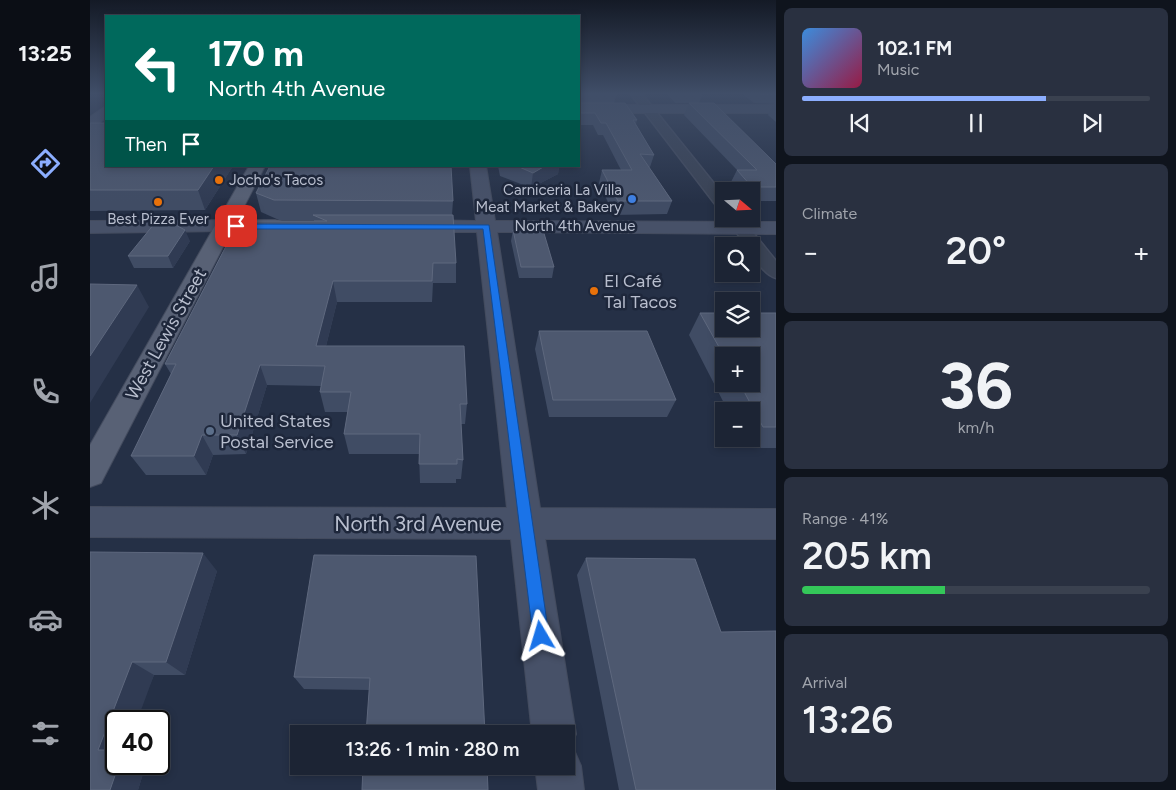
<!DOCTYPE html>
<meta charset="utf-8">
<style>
:root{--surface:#1c2434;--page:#293040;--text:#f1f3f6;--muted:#a0a4ac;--line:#3a414f;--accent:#8caeff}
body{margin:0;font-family:Figtree,sans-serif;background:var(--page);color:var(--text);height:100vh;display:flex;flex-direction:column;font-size:19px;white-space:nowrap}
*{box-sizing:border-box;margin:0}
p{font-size:16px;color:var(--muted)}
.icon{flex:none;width:28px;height:28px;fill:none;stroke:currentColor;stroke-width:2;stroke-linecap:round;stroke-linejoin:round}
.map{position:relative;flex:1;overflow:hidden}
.panel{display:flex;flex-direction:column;gap:8px;padding:8px;background:#0f141d;width:400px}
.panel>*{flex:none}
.guide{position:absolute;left:15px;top:15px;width:475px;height:152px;border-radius:0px;box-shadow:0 2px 8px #0003,0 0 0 1px var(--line);background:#00695c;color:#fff;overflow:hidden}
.needle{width:32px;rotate:109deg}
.fabs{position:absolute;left:625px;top:182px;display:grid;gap:10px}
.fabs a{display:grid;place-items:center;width:45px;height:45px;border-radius:0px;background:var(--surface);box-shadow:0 2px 8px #0003,0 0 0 1px var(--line);font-size:25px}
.speed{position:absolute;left:15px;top:710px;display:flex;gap:10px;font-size:25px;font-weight:700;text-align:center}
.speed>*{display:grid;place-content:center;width:65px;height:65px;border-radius:50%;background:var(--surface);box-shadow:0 2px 8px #0003,0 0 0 1px var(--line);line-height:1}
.speed .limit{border:2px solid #111;border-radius:8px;background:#fff;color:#111}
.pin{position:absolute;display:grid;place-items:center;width:42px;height:42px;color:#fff;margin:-21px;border-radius:10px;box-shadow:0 2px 8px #0006}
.me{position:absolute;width:55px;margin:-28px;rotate:353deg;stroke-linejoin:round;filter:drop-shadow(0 0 4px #0008)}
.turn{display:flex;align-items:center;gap:18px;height:105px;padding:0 20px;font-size:22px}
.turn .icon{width:65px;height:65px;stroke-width:2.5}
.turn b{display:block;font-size:35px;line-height:42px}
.then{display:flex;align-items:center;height:48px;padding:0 20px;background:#0003;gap:10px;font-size:19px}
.big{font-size:38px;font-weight:600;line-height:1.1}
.panel .card{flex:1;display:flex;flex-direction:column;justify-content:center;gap:8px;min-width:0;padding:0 18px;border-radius:8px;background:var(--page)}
.panel .dial{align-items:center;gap:0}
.dial b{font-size:65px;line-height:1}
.song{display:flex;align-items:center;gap:15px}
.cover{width:60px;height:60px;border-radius:8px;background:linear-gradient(135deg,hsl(210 70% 55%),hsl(340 70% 35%))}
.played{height:5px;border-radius:2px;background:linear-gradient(90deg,var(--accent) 70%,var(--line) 70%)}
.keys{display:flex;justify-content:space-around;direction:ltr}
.heat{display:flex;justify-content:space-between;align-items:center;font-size:28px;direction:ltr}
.charge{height:8px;border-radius:4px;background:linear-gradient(90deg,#34c759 41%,var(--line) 0)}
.trip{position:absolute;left:200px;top:725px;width:285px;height:50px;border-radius:0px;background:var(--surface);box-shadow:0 2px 8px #0003,0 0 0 1px var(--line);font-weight:600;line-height:50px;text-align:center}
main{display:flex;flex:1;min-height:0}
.menu{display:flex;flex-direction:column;width:90px;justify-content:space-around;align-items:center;background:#0b0e15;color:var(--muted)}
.menu .icon{width:35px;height:35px}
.menu .selected{color:var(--accent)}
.menu b{font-size:22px;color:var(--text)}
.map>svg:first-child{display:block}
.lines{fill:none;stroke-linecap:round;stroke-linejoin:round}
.street-casing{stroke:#434b5e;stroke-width:3}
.secondary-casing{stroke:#434b5e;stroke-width:2}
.primary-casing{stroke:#434b5e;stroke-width:2}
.street{fill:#3a4355;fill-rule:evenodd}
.secondary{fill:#475168;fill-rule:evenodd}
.primary{fill:#586175;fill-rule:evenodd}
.wall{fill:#404c64;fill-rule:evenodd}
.shaded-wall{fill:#303b53}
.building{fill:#4d586f;stroke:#5e687e}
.route{fill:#1a73e8;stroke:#114b97}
.food-dot{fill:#e8710a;stroke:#1e273b;stroke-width:2}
.shop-dot{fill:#3f7fe0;stroke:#1e273b;stroke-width:2}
.service-dot{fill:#5c6f8a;stroke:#1e273b;stroke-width:2}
.labels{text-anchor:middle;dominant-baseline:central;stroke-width:5;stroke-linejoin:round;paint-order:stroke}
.far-poi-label{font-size:15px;fill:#b8bece;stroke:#1e273b;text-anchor:start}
.far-street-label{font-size:15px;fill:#b8bece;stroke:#1e273b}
.poi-label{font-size:18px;fill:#b8bece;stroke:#1e273b;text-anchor:start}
.street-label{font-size:18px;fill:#b8bece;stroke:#1e273b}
.near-street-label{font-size:21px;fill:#b8bece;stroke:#1e273b}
</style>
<main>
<nav class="menu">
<b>13:25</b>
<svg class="icon selected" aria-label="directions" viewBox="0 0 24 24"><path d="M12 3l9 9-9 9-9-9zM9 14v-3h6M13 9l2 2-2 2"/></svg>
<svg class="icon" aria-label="music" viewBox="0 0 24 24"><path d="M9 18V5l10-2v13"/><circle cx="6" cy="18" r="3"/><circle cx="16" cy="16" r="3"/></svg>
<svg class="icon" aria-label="phone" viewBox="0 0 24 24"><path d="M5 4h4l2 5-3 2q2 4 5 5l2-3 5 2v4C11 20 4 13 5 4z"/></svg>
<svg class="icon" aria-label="climate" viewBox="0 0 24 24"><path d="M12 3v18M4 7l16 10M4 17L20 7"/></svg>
<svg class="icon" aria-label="car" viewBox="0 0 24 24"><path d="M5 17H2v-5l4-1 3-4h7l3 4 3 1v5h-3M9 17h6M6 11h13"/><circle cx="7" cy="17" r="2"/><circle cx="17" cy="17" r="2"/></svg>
<svg class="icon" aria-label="filters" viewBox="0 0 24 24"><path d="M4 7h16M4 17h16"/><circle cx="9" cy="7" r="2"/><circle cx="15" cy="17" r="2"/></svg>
</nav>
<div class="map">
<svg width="686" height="790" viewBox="0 0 686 790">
<rect width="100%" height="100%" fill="#253046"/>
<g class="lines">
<g class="street-casing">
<path id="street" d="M540,93H551L634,196V210L629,209Z
M636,219H652L686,261V278C676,276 661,257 661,246H657Z"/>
</g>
<g class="secondary-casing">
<path id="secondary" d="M489,105H686V113H489Z
M16,106V117L5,127L0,128V117Z
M380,166H396L405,221L686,222V234L407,232L450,508L686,509V539H455L486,734L480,748L484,750L491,766L494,790H448L445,766H476V734H442L421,539L0,537V507L417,508L387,232H328L321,230L318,226L321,222L328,220L386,221Z
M185,220L192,222L195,226L192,230L0,233V221Z"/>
</g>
<g class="primary-casing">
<path id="primary" d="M159,166H175L11,483L0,487V445Z"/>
</g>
<use href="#street" class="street"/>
<use href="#secondary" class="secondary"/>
<use href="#primary" class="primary"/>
</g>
<path class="wall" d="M489,93H527L524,103L547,120L546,124L564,155L560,167H559L582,201L577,214L524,215L509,183L512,170H531L513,135H508L503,125H489Z
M579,93H612V94L609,103L686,164V201H661V191H647L640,184L647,170L594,115L599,103H585L578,95Z
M654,93H686V104L664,103L654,95Z
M686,105V122L678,115L682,106Z
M0,123L16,166H143L115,210L0,211Z
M408,166H469L468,174L441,188L410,176Z
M166,193L363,201L362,215L366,263V283H343L342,302H247L236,346L377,404L375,424H371L373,460L371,479H366V483H330L329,454H259L254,434L258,412H235L230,392L231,386L177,385L156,454L123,455L116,475H56L41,456L81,374L75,364L224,221V220H189L171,212Z
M423,230L464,267L462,278H429L421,241Z
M100,241L83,268H44L38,256Z
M610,313H686V448H656L652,439H661V411H638L599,335ZM634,356H661V384H634Z
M449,331L586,400L577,417H459L445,349Z
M0,552L127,571L95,675H64L26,764H56L48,790H0Z
M386,556L279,690L214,689L204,677Z
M496,558L631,632L686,790H529L487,575Z"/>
<path class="shaded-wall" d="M124,166H143L115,210L108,190Z
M455,166H469L468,174L441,188L443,173Z
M95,230L100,241L83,268L78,256Z
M243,281L247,302L231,366L226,346Z
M47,285L59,307L0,403V356Z
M170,365L177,385L156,454L147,435Z
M112,435L123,455L116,475L104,456Z
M113,553L127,571L95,675L76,662Z
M42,662L64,675L47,721H26V755L8,750Z
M29,764H56L48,790H20Z"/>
<path class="building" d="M489,93H491L490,103H535L547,120H543L564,155L550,154L582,201H528L512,170H542L516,123H511L505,113H489Z
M587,93H612V94H588Z
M667,93H686V95L668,94Z
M599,103H624L686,164V187H662L647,170H667Z
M16,121V166H124L108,190H0V123H14Z
M180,166H361L363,201L184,200L166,193Z
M427,166H455L443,173Z
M223,215H363L366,263H343L342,281H243L226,346H374L377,404H370L373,460L367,459V464H329L330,434H254L261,392H230L235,366L170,365L147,435H112L104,456H41L86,364H75L149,221H237Z
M64,224H84L95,230L78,256H38Z
M423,230H453L464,267H431Z
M0,284L47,285L0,356Z
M610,313H634V329H661V313H686V427H673L650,384H661V356H634Z
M449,331H557L586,400H463Z
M0,552L113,553L76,662H42L8,750H26V764H29L20,790H0Z
M224,555L386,556L395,734H276L280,678L204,677Z
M496,558L605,559L631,632L686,631V790H546Z
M273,766H397L398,790H272Z"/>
<linearGradient id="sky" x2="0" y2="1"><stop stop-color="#141a26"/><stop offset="0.46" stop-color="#404e68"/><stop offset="1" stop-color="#404e68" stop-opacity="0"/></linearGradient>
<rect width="686" height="204" fill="url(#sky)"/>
<path class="route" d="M143,224L399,225L459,636L457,642L451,644L445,642L443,636L393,229H146L143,228Z"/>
<g class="food-dot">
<circle cx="129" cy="180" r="5"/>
<circle cx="68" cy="202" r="5"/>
<circle cx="504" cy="291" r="5"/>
</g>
<circle class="shop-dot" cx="542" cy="199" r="5"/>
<circle class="service-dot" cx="120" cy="431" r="5"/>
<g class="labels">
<g class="far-poi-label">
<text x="139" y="180">Jocho's Tacos</text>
<text x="532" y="190" text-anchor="end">Carniceria La Villa<tspan x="532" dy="17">Meat Market &amp; Bakery</tspan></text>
<text x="68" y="219" text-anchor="middle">Best Pizza Ever</text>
</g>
<g class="far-street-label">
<text x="485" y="226">North 4th Avenue</text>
</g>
<g class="poi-label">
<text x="514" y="281">El Café<tspan x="514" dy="21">Tal Tacos</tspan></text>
<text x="130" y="421">United States<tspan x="130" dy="21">Postal Service</tspan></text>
</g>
<g class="street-label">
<text transform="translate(76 334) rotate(-61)">West Lewis Street</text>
</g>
<g class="near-street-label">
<text x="328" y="523">North 3rd Avenue</text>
</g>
</g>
</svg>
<div class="fabs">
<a><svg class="needle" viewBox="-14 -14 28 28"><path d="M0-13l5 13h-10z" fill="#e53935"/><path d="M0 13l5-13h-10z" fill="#a0a4ac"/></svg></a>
<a><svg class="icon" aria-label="search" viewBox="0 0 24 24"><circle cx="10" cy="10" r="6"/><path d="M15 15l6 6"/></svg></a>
<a><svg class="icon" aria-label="layers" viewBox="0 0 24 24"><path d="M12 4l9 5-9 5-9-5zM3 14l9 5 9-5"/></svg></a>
<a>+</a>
<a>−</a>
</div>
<div class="speed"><div class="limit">40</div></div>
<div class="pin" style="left:146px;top:226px;background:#d93025"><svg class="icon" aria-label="arrive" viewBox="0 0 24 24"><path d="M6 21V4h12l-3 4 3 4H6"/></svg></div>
<svg class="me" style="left:451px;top:636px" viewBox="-20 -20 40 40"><path d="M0-17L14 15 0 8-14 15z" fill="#1a73e8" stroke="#fff" stroke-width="4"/></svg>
<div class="trip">13:26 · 1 min · 280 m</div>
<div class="guide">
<div class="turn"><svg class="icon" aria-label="left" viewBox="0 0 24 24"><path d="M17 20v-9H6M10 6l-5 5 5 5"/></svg><div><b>170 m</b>North 4th Avenue</div></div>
<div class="then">Then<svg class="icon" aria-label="arrive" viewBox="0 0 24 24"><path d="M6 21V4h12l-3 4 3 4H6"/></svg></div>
</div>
</div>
<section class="panel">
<div class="card">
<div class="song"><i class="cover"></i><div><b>102.1 FM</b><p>Music</p></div></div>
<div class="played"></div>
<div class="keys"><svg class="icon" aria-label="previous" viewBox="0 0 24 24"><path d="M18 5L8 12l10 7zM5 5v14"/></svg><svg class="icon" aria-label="pause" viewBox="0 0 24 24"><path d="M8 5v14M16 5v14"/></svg><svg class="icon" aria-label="next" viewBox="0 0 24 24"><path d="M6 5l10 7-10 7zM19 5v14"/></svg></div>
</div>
<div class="card"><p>Climate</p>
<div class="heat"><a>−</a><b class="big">20°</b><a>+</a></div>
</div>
<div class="card dial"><b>36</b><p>km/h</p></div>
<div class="card"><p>Range · 41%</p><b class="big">205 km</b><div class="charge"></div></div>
<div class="card"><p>Arrival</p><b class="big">13:26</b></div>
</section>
</main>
